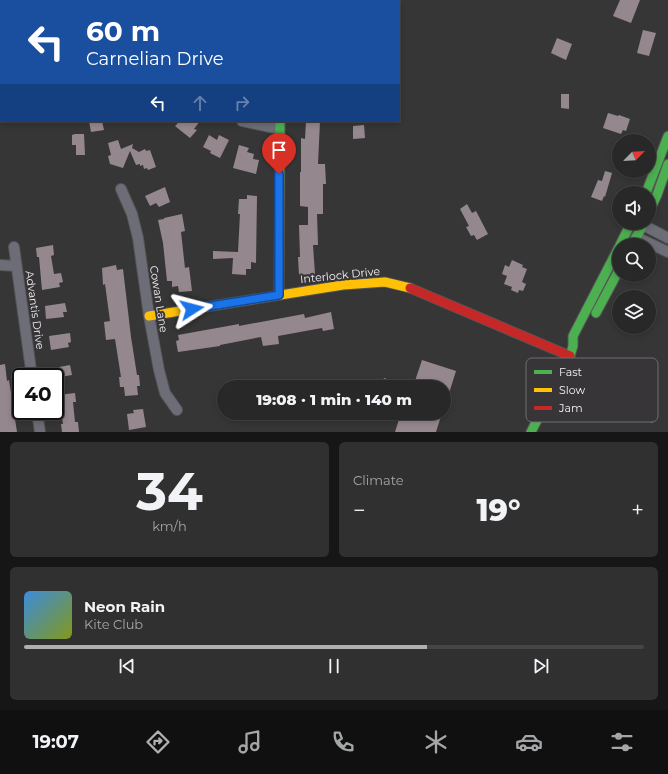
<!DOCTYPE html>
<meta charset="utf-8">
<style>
:root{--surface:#292829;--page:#313031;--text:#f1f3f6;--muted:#a5a6a8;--line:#454446;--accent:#b0afb1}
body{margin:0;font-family:Montserrat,sans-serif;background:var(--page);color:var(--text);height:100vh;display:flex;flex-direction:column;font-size:15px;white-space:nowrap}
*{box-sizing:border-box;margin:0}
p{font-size:13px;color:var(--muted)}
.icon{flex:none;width:22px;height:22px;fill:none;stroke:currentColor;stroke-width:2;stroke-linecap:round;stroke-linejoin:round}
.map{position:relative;height:432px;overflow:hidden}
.sheet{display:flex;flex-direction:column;gap:10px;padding:10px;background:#171617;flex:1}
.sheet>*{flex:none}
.top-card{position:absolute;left:0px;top:0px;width:400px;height:122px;box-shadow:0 2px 6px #0003,0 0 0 1px var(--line);background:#1a4fa0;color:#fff;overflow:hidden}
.needle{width:26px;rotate:66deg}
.buttons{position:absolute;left:612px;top:134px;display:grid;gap:8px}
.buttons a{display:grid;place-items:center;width:44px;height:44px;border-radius:50%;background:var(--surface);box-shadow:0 2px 6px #0003,0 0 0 1px var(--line);font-size:20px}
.speed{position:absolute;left:12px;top:368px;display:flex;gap:8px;font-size:20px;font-weight:700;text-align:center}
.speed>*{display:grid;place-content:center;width:52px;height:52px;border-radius:50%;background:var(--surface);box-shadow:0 2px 6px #0003,0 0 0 1px var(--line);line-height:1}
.speed .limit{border:2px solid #111;border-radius:6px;background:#fff;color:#111}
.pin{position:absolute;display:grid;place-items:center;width:34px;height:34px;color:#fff;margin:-41px -17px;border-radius:50% 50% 50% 0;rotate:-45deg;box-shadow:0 0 4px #0007}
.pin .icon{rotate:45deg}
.me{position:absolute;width:44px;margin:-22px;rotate:81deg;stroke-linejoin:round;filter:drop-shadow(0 0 3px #0008)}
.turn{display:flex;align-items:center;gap:14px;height:84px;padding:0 20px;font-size:18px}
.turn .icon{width:52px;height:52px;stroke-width:2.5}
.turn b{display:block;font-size:28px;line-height:34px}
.lanes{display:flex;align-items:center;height:38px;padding:0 20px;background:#0003;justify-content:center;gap:20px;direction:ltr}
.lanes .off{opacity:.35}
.big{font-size:30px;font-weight:800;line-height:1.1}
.sheet .widget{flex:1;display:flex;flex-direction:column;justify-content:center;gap:6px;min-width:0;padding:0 14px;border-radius:6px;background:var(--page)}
.sheet .dial{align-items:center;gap:0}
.dial b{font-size:52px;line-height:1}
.song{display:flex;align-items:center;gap:12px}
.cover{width:48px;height:48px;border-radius:6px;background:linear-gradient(135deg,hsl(210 70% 55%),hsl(70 70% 35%))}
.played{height:4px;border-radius:2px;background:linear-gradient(90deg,var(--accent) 65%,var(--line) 65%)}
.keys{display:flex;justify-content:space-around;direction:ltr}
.heat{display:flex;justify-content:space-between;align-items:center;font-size:22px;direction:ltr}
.sheet .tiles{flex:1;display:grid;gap:10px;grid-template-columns:1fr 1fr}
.widget:last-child{grid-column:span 2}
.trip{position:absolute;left:217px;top:380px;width:234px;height:40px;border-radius:20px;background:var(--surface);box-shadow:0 2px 6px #0003,0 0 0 1px var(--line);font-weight:800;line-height:40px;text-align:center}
.menu{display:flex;height:64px;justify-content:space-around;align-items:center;background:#101010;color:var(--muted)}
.menu .icon{width:28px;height:28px}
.menu .on{color:var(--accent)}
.menu b{font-size:18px;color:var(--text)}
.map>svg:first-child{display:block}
.building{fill:#95878e}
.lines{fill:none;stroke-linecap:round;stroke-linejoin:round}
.street-casing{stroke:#555455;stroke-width:12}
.fast-casing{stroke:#555455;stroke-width:11}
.slow-casing{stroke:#555455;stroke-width:11}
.jam-casing{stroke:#555455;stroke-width:11}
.street{stroke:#6d6d78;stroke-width:10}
.fast{stroke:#4caf50;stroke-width:9}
.slow{stroke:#ffc107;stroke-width:9}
.jam{stroke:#c62828;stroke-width:9}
.route-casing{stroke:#114b97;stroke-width:10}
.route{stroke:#1a73e8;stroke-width:7}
.labels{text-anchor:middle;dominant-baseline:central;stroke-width:4;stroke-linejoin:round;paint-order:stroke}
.street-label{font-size:11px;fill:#f1f0f2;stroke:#373538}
.key{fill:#373538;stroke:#6f6d70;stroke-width:1}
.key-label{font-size:11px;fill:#f1f0f2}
</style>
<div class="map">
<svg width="668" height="432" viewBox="0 0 668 432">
<rect width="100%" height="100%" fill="#373637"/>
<path class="building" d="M620,0H640L631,23L613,16Z
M643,30L656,33L649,56L637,53Z
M557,38L572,44L566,60L551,53Z
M561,94H569V109L561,108Z
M608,113L618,116L619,115L630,119L626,131L623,130L621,134L603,128Z
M89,121H102L104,130L91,132Z
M180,121H200L194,129L197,130L190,138L175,126Z
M306,121H320L318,164H325L326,184H323V214H317L318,245H313L315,274L299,275L298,257H300L299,225H308V207L300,206V172H301V138L305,139Z
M364,125L365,138L353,139V126Z
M75,134H84L85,155H76V145H72V135Z
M209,135L217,140L219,135L229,140L220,158L210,153L211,151L203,147Z
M118,140L121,149L133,144L132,148L139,152L145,149L146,151L150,150L156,167L148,170L147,168L144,169L143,165L140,166V164L136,165L130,151L123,168L110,164L108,156L111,155L108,143Z
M239,145L249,148L247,152L254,154L253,159L259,160L256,174L233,168Z
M605,171L612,173L605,197L604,196L602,201L591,197L598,180L602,181Z
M165,187L170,202L159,207L156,203L150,206L145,196Z
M247,195L257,196L256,263L251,262V269H246V275L232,274L233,258L213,259V251L238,252L240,214H238L239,199H247Z
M467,204L472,213L476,211L488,234L477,240L474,235L471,236L466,227L469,226L460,209Z
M182,214L185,231L181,232L185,268L189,267L192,291L179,292L178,286L172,287V281H167L163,243L158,220L164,219V218Z
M53,245L54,255L51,256L54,274L61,273L63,282L59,283L60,287L42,290L39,257H37L36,248Z
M512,260L523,265L522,267L527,269L522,282L526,284L523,291L519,290L518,293L511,290L512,287L504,284L507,276L502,274L505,265L509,267Z
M116,265L117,270L123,269L131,337L137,375H139L140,386H137L138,395L125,396L124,387H120L119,377H121L115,339L106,340L104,322L110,321L105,284L103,285L102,268Z
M65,303L67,312H63L64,317L46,319L45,306Z
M331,312L334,329L323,331L322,328L278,336L279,344L263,346L261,337L220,345V346L178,352L176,341L179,340L178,335L239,324V326L304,314L305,318Z
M70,333L71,342L68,343L69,347L51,350L49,336Z
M422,360L456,371L446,403L444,402V387H413Z
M5,364L7,381L9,380L17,432H0V365Z
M70,365L72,375L55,378L54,368Z
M384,378L406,386V387H381Z
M75,393L76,402H73L75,422H78L79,432H62L61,424H63L58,395Z
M648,407L658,412L652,423L642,417Z
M143,409L146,427L129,430L127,414L134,413L133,410Z
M401,413H442L436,432H395Z"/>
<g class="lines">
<g class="street-casing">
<path id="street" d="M144,0L145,1
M283,1V0
M242,121L279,129
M121,189L132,214L138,238L149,316L159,370L165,393L177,410
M643,225L668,238
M636,237L668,252
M14,247L32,377
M0,265L16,266
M37,411L40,432"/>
</g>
<g class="fast-casing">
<path id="fast" d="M646,193L668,136
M649,212L657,195L668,164
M620,245L631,223
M632,245L644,223
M279,295L280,121
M596,313L619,270
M531,432L570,356L573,346V336L619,247"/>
</g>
<g class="slow-casing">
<path id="slow" d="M149,316L343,285L385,282L410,288"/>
</g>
<g class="jam-casing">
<path id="jam" d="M410,288L570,356"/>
</g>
<use href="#street" class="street"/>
<use href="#fast" class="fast"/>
<use href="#slow" class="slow"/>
<use href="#jam" class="jam"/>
</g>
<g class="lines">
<g class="route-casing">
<path id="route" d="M192,309L279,295V174"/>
</g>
<use href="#route" class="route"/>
</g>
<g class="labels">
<g class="street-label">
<text transform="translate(340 275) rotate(-6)">Interlock Drive</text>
<text transform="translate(159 299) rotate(81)">Cowan Lane</text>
<text transform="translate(35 310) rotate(82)">Advantis Drive</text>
</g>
</g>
<rect x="526" y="358" width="132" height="64" rx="6" class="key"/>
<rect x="534" y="370" width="18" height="4" fill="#4caf50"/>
<rect x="534" y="388" width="18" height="4" fill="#ffc107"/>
<rect x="534" y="406" width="18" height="4" fill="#c62828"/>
<g class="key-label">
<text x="559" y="376">Fast</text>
<text x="559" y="394">Slow</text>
<text x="559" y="412">Jam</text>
</g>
</svg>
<div class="buttons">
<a><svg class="needle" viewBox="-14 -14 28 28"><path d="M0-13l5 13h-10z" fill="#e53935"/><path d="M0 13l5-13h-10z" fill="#a5a6a8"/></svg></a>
<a><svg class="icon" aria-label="sound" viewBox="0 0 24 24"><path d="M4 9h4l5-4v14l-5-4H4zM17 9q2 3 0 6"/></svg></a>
<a><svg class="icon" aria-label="search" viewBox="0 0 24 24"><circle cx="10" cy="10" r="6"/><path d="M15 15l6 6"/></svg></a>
<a><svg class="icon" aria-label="layers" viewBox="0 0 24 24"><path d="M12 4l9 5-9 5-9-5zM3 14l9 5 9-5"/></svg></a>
</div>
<div class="speed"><div class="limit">40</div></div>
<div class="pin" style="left:279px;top:174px;background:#d93025"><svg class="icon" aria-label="arrive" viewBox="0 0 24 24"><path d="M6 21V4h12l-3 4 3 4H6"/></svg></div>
<svg class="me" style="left:192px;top:309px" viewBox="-20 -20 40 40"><path d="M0-17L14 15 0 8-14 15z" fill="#1a73e8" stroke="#fff" stroke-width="4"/></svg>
<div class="trip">19:08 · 1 min · 140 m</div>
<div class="top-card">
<div class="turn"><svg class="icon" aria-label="left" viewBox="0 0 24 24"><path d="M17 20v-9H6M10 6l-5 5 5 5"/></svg><div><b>60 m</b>Carnelian Drive</div></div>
<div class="lanes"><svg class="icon" aria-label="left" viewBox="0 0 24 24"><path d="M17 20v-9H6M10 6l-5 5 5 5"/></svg><svg class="icon off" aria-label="ahead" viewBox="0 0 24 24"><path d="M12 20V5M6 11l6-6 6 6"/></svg><svg class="icon off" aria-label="right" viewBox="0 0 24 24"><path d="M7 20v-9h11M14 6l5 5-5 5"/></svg></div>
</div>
</div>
<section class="sheet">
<div class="tiles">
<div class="widget dial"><b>34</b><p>km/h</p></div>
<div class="widget"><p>Climate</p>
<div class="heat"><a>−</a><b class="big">19°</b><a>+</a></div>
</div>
<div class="widget">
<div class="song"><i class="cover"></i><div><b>Neon Rain</b><p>Kite Club</p></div></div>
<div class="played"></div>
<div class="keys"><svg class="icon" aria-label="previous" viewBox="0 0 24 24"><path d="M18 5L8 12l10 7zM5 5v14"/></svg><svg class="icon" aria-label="pause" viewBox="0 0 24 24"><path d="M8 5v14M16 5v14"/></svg><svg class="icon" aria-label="next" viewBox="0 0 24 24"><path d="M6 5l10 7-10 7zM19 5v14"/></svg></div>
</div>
</div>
</section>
<nav class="menu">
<b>19:07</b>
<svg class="icon on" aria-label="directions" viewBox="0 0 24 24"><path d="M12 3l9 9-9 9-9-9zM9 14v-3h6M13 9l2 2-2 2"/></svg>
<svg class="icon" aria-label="music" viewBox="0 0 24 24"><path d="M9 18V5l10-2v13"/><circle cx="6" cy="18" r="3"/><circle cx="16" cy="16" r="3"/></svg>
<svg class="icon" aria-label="phone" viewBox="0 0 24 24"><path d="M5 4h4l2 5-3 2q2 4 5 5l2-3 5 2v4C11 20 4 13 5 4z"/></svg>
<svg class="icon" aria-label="climate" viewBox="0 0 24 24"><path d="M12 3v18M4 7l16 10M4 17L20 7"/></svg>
<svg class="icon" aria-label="car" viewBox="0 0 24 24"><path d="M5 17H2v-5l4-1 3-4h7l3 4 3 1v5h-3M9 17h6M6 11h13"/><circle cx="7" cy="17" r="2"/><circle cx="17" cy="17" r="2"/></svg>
<svg class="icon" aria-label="filters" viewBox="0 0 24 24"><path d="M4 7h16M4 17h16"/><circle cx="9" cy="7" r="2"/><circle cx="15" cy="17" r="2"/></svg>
</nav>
